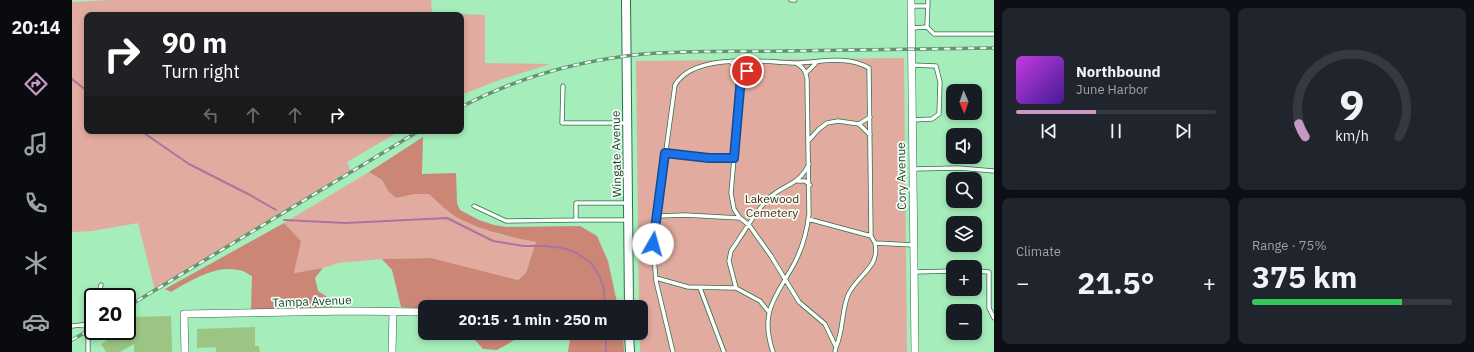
<!DOCTYPE html>
<meta charset="utf-8">
<style>
:root{--surface:#171b24;--page:#20242c;--text:#f1f3f6;--muted:#9ea1a6;--line:#363941;--accent:#c898c5}
body{margin:0;font-family:"IBM Plex Sans",sans-serif;background:var(--page);color:var(--text);height:100vh;display:flex;flex-direction:column;font-size:15px;white-space:nowrap}
*{box-sizing:border-box;margin:0}
p{font-size:13px;color:var(--muted)}
.icon{flex:none;width:22px;height:22px;fill:none;stroke:currentColor;stroke-width:2;stroke-linecap:round;stroke-linejoin:round}
.map{position:relative;flex:1;overflow:hidden}
.side{display:flex;flex-direction:column;gap:8px;padding:8px;background:#0d0f14;width:480px}
.side>*{flex:none}
.top-card{position:absolute;left:12px;top:12px;width:380px;height:122px;border-radius:8px;box-shadow:0 2px 6px #0003;background:#202124;color:#fff;overflow:hidden}
.needle{width:26px;rotate:178deg}
.tools{position:absolute;left:874px;top:84px;display:grid;gap:8px}
.tools a{display:grid;place-items:center;width:36px;height:36px;border-radius:8px;background:var(--surface);box-shadow:0 2px 6px #0003;font-size:20px}
.speed{position:absolute;left:12px;top:288px;display:flex;gap:8px;font-size:20px;font-weight:700;text-align:center}
.speed>*{display:grid;place-content:center;width:52px;height:52px;border-radius:50%;background:var(--surface);box-shadow:0 2px 6px #0003;line-height:1}
.speed .limit{border:2px solid #111;border-radius:6px;background:#fff;color:#111}
.pin{position:absolute;display:grid;place-items:center;width:34px;height:34px;color:#fff;margin:-17px;border:2px solid #fff;border-radius:50%;box-shadow:0 1px 4px #0007}
.me{position:absolute;width:44px;margin:-22px;rotate:7deg;stroke-linejoin:round;filter:drop-shadow(0 0 3px #0008)}
.turn{display:flex;align-items:center;gap:14px;height:84px;padding:0 12px;font-size:18px}
.turn .icon{width:52px;height:52px;stroke-width:2.5}
.turn b{display:block;font-size:28px;line-height:34px}
.lanes{display:flex;align-items:center;height:38px;padding:0 12px;background:#0003;justify-content:center;gap:20px;direction:ltr}
.lanes .off{opacity:.35}
.big{font-size:30px;font-weight:800;line-height:1.1}
.side .widget{flex:1;display:flex;flex-direction:column;justify-content:center;gap:6px;min-width:0;padding:0 14px;border-radius:8px;background:var(--page)}
.side .dial{align-items:center;gap:0}
.dial svg{height:104px;overflow:visible;fill:none;stroke:var(--line);stroke-width:7;stroke-linecap:round;text-anchor:middle}
.dial text{fill:var(--text);stroke:none}
.song{display:flex;align-items:center;gap:12px}
.cover{width:48px;height:48px;border-radius:6px;background:linear-gradient(135deg,hsl(290 70% 55%),hsl(260 70% 35%))}
.played{height:4px;border-radius:2px;background:linear-gradient(90deg,var(--accent) 40%,var(--line) 40%)}
.keys{display:flex;justify-content:space-around;direction:ltr}
.heat{display:flex;justify-content:space-between;align-items:center;font-size:22px;direction:ltr}
.charge{height:6px;border-radius:3px;background:linear-gradient(90deg,#34c759 75%,var(--line) 0)}
.side .tiles{flex:1;display:grid;gap:8px;grid-template-columns:repeat(2,1fr)}
.trip{position:absolute;left:346px;top:300px;width:230px;height:40px;border-radius:8px;background:var(--surface);box-shadow:0 2px 6px #0003;font-weight:800;line-height:40px;text-align:center}
main{display:flex;flex:1;min-height:0}
.tabs{display:flex;flex-direction:column;width:72px;justify-content:space-around;align-items:center;background:#090b0e;color:var(--muted)}
.tabs .icon{width:28px;height:28px}
.tabs .active{color:var(--accent)}
.tabs b{font-size:18px;color:var(--text)}
.map>svg:first-child{display:block}
.green{fill:#e1ac9f}
.forest{fill:#cb8676}
.lines{fill:none;stroke-linecap:round;stroke-linejoin:round}
.stream{stroke:#aa749f;stroke-width:2}
.building{fill:#9cc583}
.service-casing{stroke:#2a7247;stroke-width:5}
.minor-casing{stroke:#2a7247;stroke-width:8}
.tertiary-casing{stroke:#2a7247;stroke-width:10}
.service{stroke:#fff;stroke-width:3.5}
.minor{stroke:#fff;stroke-width:7}
.tertiary{stroke:#fff;stroke-width:8}
.rail-casing{stroke:#639573;stroke-width:3.5}
.rail{stroke:#f0fef4;stroke-width:2;stroke-dasharray:6;stroke-linecap:butt}
.route-casing{stroke:#114b97;stroke-width:10}
.route{stroke:#1a73e8;stroke-width:7}
.labels{text-anchor:middle;dominant-baseline:central;stroke-width:3.5;stroke-linejoin:round;paint-order:stroke}
.street-label{font-size:12px;fill:#24422e;stroke:#f0fef4}
.park-label{font-size:12px;fill:#57190b;stroke:#f0fef4}
</style>
<main>
<nav class="tabs">
<b>20:14</b>
<svg class="icon active" aria-label="directions" viewBox="0 0 24 24"><path d="M12 3l9 9-9 9-9-9zM9 14v-3h6M13 9l2 2-2 2"/></svg>
<svg class="icon" aria-label="music" viewBox="0 0 24 24"><path d="M9 18V5l10-2v13"/><circle cx="6" cy="18" r="3"/><circle cx="16" cy="16" r="3"/></svg>
<svg class="icon" aria-label="phone" viewBox="0 0 24 24"><path d="M5 4h4l2 5-3 2q2 4 5 5l2-3 5 2v4C11 20 4 13 5 4z"/></svg>
<svg class="icon" aria-label="climate" viewBox="0 0 24 24"><path d="M12 3v18M4 7l16 10M4 17L20 7"/></svg>
<svg class="icon" aria-label="car" viewBox="0 0 24 24"><path d="M5 17H2v-5l4-1 3-4h7l3 4 3 1v5h-3M9 17h6M6 11h13"/><circle cx="7" cy="17" r="2"/><circle cx="17" cy="17" r="2"/></svg>
</nav>
<div class="map">
<svg width="922" height="352" viewBox="0 0 922 352">
<rect width="100%" height="100%" fill="#a5edbb"/>
<path class="green" d="M38,0H359L360,13L413,15V63L478,64L430,79L389,95V15H15V131H328L275,162L279,172L83,290L66,223L20,231L0,232V2Z
M832,58L835,352H568L569,307H567L564,61Z
M297,172L310,180L316,191L324,198L343,194H357L376,211L426,234L464,242L454,273L446,280L359,258L310,259L266,263L251,268L222,273L229,241L212,223Z"/>
<path class="forest" d="M351,137L350,174L384,173L385,203L388,210L407,220L422,225L435,227L508,226L525,236L536,261L546,307H353V309L329,307L320,270L310,259L359,258L446,280L454,273L464,242C438,237 412,231 388,219C376,213 366,202 357,194H343L324,198L316,191L310,180L297,172Z
M212,223L229,241L222,273L251,268L243,278L246,291L260,300L261,307L179,310L180,276C176,274 171,270 166,270C143,265 118,281 99,292L93,289Z
M401,333H455L425,350L411,349L401,338Z
M499,333H551L552,352H496Z"/>
<g class="lines">
<path class="stream" d="M0,79L15,91
M69,131L117,164L178,195L204,210
M212,220L274,223L375,218L421,241L452,246H473L491,248L503,252L519,263L528,277L532,289L533,307
M534,333V352"/>
</g>
<path class="building" d="M99,316L100,352H62V344L48,352H34L29,344L51,331L53,335L62,330L61,317Z
M183,327V346H187L188,352H144V347L125,348V329Z"/>
<g class="lines">
<g class="service-casing">
<path id="service" d="M719,0H723
M839,6H856
M855,27L862,34H922
M840,28L855,27L856,0
M659,62L666,69L669,77L659,193L662,209L668,218L677,225L699,256L727,302L753,324L764,347L763,352
M725,63C749,62 776,55 797,68L799,236L803,243L841,245
M840,65L864,66L868,82L867,114L860,119L840,120
M734,73L744,63
M669,77L682,62
M491,86L490,123H555
M787,124L798,117
M737,140L747,129L755,123L766,121L787,124L798,135
M593,153L637,158H662
M841,169L887,168L922,171
M725,181H733L738,185
M402,206L434,221L504,220
M585,216L613,215L668,218
M736,219L799,236
M555,220H504V203H556
M903,271L917,272V308L922,318
M842,272L881,271
M584,278L616,287L664,288L688,301L696,311
M628,288L652,352
M664,288L657,261L659,251C671,234 681,215 695,200C710,184 726,187 737,164
M26,297L29,285
M0,326L18,324
M764,347C772,330 769,309 777,293C787,274 808,267 803,243
M16,352V331L21,314
M601,352L584,281L581,244L603,85C622,52 691,62 724,63C731,67 734,71 735,79L737,214C735,231 730,249 722,264C704,297 687,311 701,352"/>
</g>
<g class="minor-casing">
<path id="minor" d="M839,0L843,352
M113,352L112,314L278,311L353,312
M320,352L321,311"/>
</g>
<g class="tertiary-casing">
<path id="tertiary" d="M554,0L557,307
M557,333L558,352"/>
</g>
<use href="#service" class="service"/>
<use href="#minor" class="minor"/>
<use href="#tertiary" class="tertiary"/>
<g class="rail-casing">
<path id="rail" d="M389,107C442,79 502,62 562,55C612,50 663,52 713,51C783,50 852,49 922,48
M55,307L347,131
M0,340L21,328"/>
</g>
<use href="#rail" class="rail"/>
</g>
<g class="lines">
<g class="route-casing">
<path id="route" d="M581,244L593,153L637,158H662L669,77L675,71"/>
</g>
<use href="#route" class="route"/>
</g>
<g class="labels">
<g class="street-label">
<text transform="translate(544 154) rotate(-91)">Wingate Avenue</text>
<text transform="translate(829 176) rotate(-91)">Cory Avenue</text>
<text transform="translate(240 301) rotate(-2)">Tampa Avenue</text>
</g>
<g class="park-label">
<text x="700" y="198">Lakewood<tspan x="700" dy="14">Cemetery</tspan></text>
</g>
</g>
</svg>
<div class="tools">
<a><svg class="needle" viewBox="-14 -14 28 28"><path d="M0-13l5 13h-10z" fill="#e53935"/><path d="M0 13l5-13h-10z" fill="#9ea1a6"/></svg></a>
<a><svg class="icon" aria-label="sound" viewBox="0 0 24 24"><path d="M4 9h4l5-4v14l-5-4H4zM17 9q2 3 0 6"/></svg></a>
<a><svg class="icon" aria-label="search" viewBox="0 0 24 24"><circle cx="10" cy="10" r="6"/><path d="M15 15l6 6"/></svg></a>
<a><svg class="icon" aria-label="layers" viewBox="0 0 24 24"><path d="M12 4l9 5-9 5-9-5zM3 14l9 5 9-5"/></svg></a>
<a>+</a>
<a>−</a>
</div>
<div class="speed"><div class="limit">20</div></div>
<div class="pin" style="left:675px;top:71px;background:#d93025"><svg class="icon" aria-label="arrive" viewBox="0 0 24 24"><path d="M6 21V4h12l-3 4 3 4H6"/></svg></div>
<svg class="me" style="left:581px;top:244px" viewBox="-20 -20 40 40"><circle r="19" fill="#fff"/><path d="M0-13L10 11 0 6-10 11z" fill="#1a73e8"/></svg>
<div class="trip">20:15 · 1 min · 250 m</div>
<div class="top-card">
<div class="turn"><svg class="icon" aria-label="right" viewBox="0 0 24 24"><path d="M7 20v-9h11M14 6l5 5-5 5"/></svg><div><b>90 m</b>Turn right</div></div>
<div class="lanes"><svg class="icon off" aria-label="left" viewBox="0 0 24 24"><path d="M17 20v-9H6M10 6l-5 5 5 5"/></svg><svg class="icon off" aria-label="ahead" viewBox="0 0 24 24"><path d="M12 20V5M6 11l6-6 6 6"/></svg><svg class="icon off" aria-label="ahead" viewBox="0 0 24 24"><path d="M12 20V5M6 11l6-6 6 6"/></svg><svg class="icon" aria-label="right" viewBox="0 0 24 24"><path d="M7 20v-9h11M14 6l5 5-5 5"/></svg></div>
</div>
</div>
<section class="side">
<div class="tiles">
<div class="widget">
<div class="song"><i class="cover"></i><div><b>Northbound</b><p>June Harbor</p></div></div>
<div class="played"></div>
<div class="keys"><svg class="icon" aria-label="previous" viewBox="0 0 24 24"><path d="M18 5L8 12l10 7zM5 5v14"/></svg><svg class="icon" aria-label="pause" viewBox="0 0 24 24"><path d="M8 5v14M16 5v14"/></svg><svg class="icon" aria-label="next" viewBox="0 0 24 24"><path d="M6 5l10 7-10 7zM19 5v14"/></svg></div>
</div>
<div class="widget dial"><svg viewBox="0 0 100 80">
<path d="M14 69A42 42 0 1 1 86 69"/>
<path d="M14 69A42 42 0 0 1 9 59" stroke="#c898c5"/>
<text x="50" y="56" font-size="32" font-weight="700">9</text>
<text x="50" y="72" font-size="11">km/h</text>
</svg></div>
<div class="widget"><p>Climate</p>
<div class="heat"><a>−</a><b class="big">21.5°</b><a>+</a></div>
</div>
<div class="widget"><p>Range · 75%</p><b class="big">375 km</b><div class="charge"></div></div>
</div>
</section>
</main>
